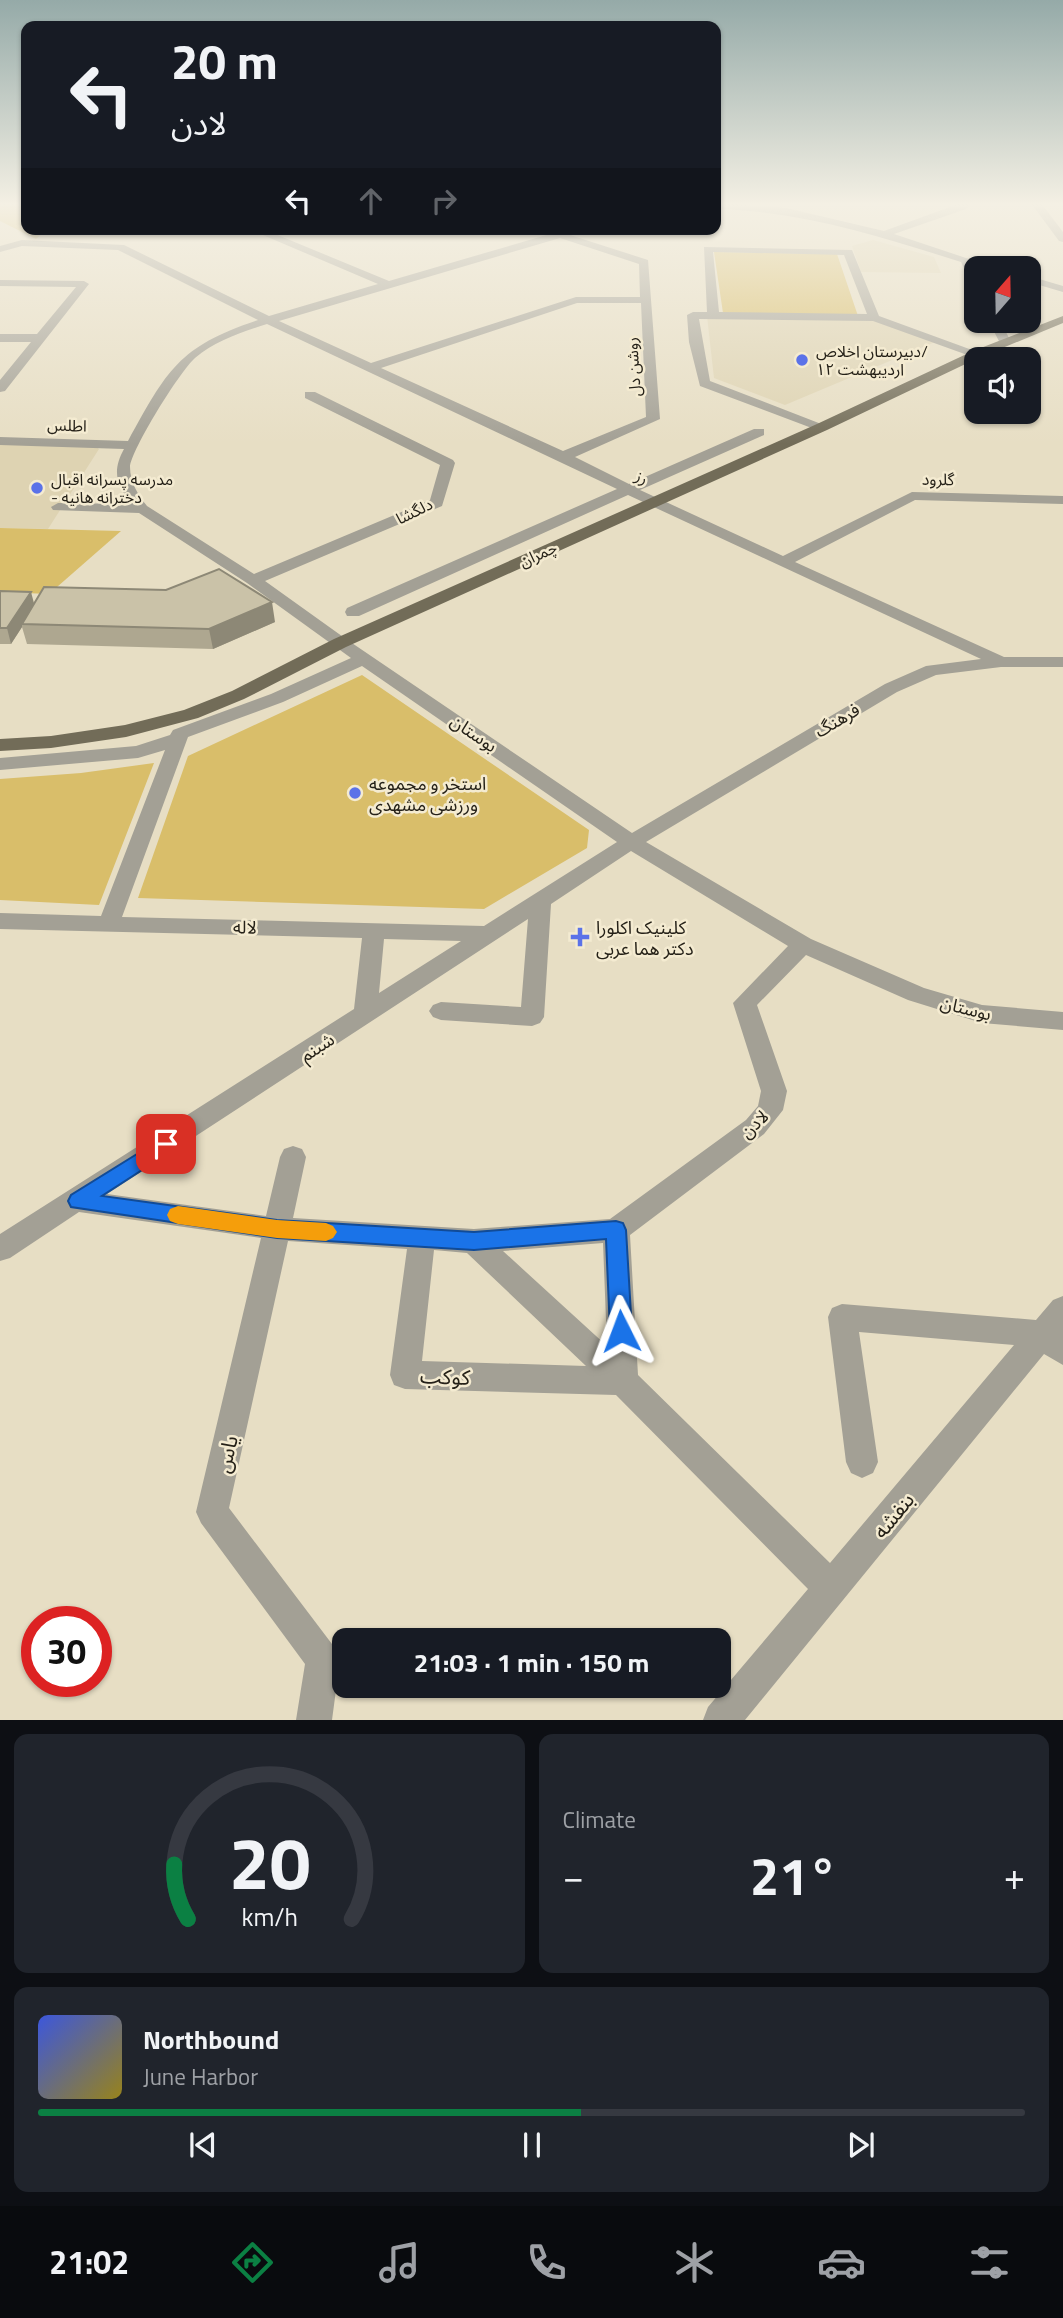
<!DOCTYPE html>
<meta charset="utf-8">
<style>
:root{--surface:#171b24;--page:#20242c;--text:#f1f3f6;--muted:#9ea1a6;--line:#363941;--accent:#0b8043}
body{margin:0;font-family:"Titillium Web","Noto Sans Arabic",sans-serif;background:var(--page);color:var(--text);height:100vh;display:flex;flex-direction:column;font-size:26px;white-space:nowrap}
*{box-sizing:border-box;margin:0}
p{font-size:23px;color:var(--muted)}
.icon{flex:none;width:38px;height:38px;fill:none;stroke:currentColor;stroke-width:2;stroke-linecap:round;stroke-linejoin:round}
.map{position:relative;height:1720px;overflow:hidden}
.side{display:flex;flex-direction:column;gap:14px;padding:14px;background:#0d0f14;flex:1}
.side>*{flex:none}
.top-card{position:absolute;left:21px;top:21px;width:700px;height:214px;border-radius:14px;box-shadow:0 2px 5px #0004;background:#171b24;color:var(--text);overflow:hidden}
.needle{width:46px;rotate:20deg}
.controls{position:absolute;left:964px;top:256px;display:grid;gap:14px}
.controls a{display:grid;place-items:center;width:77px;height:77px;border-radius:14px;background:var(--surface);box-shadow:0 2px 5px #0004;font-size:35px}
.speed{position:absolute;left:21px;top:1606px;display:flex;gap:14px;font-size:35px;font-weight:700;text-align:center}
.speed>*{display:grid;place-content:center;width:91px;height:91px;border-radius:50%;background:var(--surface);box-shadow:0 2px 5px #0004;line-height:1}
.speed .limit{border:10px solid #d22;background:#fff;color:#111}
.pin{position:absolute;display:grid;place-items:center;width:60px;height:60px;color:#fff;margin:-30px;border-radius:14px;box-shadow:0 4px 10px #0006}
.me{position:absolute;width:77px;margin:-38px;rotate:357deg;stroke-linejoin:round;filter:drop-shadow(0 0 5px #0008)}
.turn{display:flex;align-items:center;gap:24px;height:147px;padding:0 35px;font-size:32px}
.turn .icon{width:91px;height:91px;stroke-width:2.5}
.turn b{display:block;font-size:49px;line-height:60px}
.lanes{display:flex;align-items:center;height:66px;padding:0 35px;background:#0003;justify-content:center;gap:35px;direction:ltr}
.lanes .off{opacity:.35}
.big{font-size:52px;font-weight:700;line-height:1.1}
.side .card{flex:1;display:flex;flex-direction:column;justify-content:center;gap:10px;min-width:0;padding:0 24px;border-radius:14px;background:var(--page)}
.side .dial{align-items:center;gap:0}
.dial svg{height:182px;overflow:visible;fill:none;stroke:var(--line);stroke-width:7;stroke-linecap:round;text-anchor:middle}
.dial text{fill:var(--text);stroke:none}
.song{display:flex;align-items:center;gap:21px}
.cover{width:84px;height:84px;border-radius:10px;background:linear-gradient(135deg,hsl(230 70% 55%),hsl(50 70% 35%))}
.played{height:7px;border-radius:4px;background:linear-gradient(90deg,var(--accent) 55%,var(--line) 55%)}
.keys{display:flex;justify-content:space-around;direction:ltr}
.heat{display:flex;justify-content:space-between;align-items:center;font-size:38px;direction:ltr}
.side .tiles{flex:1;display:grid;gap:14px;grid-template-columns:1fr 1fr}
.card:last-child{grid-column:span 2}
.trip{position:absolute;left:332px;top:1628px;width:399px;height:70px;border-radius:14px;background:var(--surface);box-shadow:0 2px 5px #0004;font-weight:700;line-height:70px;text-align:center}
.dock{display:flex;height:112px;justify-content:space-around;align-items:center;background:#090b0e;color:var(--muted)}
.dock .icon{width:49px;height:49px}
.dock .current{color:var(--accent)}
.dock b{font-size:32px;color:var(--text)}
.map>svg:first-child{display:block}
.built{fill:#ded3b2}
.green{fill:#d9be6a}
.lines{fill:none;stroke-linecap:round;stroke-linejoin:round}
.minor{fill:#a3a095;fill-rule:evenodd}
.major{fill:#726c58;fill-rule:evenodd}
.wall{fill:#aea790}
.shaded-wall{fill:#8d8876}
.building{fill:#cac2a8;stroke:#8d8876;stroke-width:2}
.route{fill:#1a73e8;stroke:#114b97;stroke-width:2}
.slow{fill:#f59e0b}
.poi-dot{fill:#5b72e8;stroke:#f4ebd1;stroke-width:2.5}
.labels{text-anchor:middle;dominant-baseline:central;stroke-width:5;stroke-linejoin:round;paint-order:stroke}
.far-poi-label{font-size:16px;fill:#252118;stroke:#f4ebd1;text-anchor:start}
.far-street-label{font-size:16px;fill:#252118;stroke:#f4ebd1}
.street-label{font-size:18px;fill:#252118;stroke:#f4ebd1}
.poi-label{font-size:18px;fill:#252118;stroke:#f4ebd1;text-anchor:start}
.near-street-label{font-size:21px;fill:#252118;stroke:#f4ebd1}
</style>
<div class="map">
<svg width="1063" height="1720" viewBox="0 0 1063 1720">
<rect width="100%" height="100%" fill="#e7dec4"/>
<path class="built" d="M873,240L934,257L941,273L861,272L852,246Z
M707,316L872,320L935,342L785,405L714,378Z
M0,444L95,446L99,449L48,529L0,528Z"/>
<path class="green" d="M0,203H26V229H58L54,232L43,233L36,239L0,221Z
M714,252L837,254L858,316L723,313Z
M0,528L121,531L49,594L0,592Z
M362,675L589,830L587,848L484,909L138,898L188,756Z
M154,763L99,905L0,900V779L81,773Z"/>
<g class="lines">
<path class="minor" d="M716,203L786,208L884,231L961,203H971L966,209L894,234L996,268L973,266L976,273V286L971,283L961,262C879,236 802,211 716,209Z
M1031,203H1041L1063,232V242L1059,241Z
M249,229H263L389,281L567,229H584L570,235L648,260L660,419L575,457L629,484L754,429H764V435L640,490L783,556L912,492L1063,496V504L915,500L795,562L1004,657H1063V667H1001L936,675L897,692L646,842L811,939L924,988L982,1005L1063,1012V1030L982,1023L908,1000L806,955L757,1005L787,1091L783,1110L764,1134L630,1235L638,1375L830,1563L1014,1345L859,1332L878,1462L873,1473L862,1478L851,1473L846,1462L828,1317L832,1308L842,1304L1036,1320L1053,1300L1063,1296V1365L1044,1354L745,1720H703L708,1707L808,1589L616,1395L405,1389L394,1385L390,1375L407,1249L288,1241L229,1508L335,1648L340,1660L332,1720H296L305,1664L201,1523L196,1512L261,1238L79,1212L10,1258L0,1261V1234L354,1009L362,938L0,929V913L101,916L165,750L138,758L0,770V758L136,746L170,735L173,730L271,694L351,658L247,583L139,513L53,510L51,507L58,503L131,504C116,484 112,471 124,449L0,445V437L128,441C167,370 179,346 258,320L118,250L22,246L0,252V246L22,240L124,245L269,316L378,284ZM560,238L639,264L640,297H576L371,363L279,321ZM577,303H641L646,417L563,451L381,368ZM267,324L617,489L347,608L345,612L347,616H359L628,495L981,659L926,666L885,684L632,833L346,639L265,581L442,506L455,463L453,460L315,392H305V398L440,465L430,500L254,574L147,506C138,495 130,482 130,467C131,450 180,371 195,358C215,341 242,332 267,324ZM362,666L617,842L484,926L122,917L188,737L283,702ZM631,851L788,946L733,1003L761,1091L758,1106L746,1120L610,1219L474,1229L293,1218L306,1157L302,1149L293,1146L284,1149L280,1157L266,1216L107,1194L528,919L521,1007L441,1002L433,1005L429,1011L433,1017L441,1020L532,1026L540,1023L544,1017L551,904ZM384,939L461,941L379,993ZM603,1243L607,1346L503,1251ZM434,1250L467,1253L586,1366L422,1361Z
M704,247L852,250L879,316L983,354L973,357L873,321L699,319L710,381L829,427L822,431L817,430L700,386L689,342L687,315L693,312H707ZM713,252L844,255L867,314L719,312Z
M1029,276L1063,286V292L1029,282Z
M0,280L84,281L89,284L5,391L0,392V380L31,342H0V334H37L76,287L0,286Z
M988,320H1000L1011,342L1009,345H1001Z"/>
<path class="major" d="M1063,316V323L976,359L827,430L346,647L244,699L198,718L126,737L51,748L0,751V739L51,736L125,725L184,710L232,691L334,639L817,424L973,351Z"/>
</g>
<path class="wall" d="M0,591L34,603L275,622L213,649L27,644L22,627L11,644H0Z"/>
<path class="shaded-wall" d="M31,592L35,607L22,624V627L11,644L7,628Z
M272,602L275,622L213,649L209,629Z"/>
<path class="building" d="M219,569L272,602L209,629L22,624L44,587L166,590Z
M0,591L31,592L7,628H0Z"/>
<linearGradient id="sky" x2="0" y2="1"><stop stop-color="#95aaa8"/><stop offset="0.46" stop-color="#f4f0e4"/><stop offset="1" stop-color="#f4f0e4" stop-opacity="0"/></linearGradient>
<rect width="1063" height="444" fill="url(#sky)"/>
<path class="route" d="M166,1136L173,1138L176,1144L173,1150L102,1196L277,1220L474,1232L616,1221L623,1223L626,1230L632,1331L629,1338L621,1341L613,1338L610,1331L606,1239L474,1250L277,1238L71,1207L68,1201L71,1195Z"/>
<path class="slow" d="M178,1206L277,1220L326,1223L333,1226L337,1232L333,1238L326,1241L277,1238L178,1224L170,1221L167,1215L170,1209Z"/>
<g class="poi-dot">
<circle cx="802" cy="360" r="7"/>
<circle cx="37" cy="488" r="7"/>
<circle cx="355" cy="793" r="7"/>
<path d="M576.5 926.5h7v7h7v7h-7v7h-7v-7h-7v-7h7z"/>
</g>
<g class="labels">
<g class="far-poi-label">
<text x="816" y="351">دبیرستان اخلاص/<tspan x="816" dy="18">۱۲ اردیبهشت</tspan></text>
<text x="51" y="479">مدرسه پسرانه اقبال<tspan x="51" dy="18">- دخترانه هانیه</tspan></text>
</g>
<g class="far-street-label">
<text transform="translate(633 367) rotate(-94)">روشن دل</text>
<text transform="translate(67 425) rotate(2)">اطلس</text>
<text transform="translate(642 477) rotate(27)">رز</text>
<text transform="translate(938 479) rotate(1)">گلرود</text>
<text transform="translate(414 511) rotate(-26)">دلگشا</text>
<text transform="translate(538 554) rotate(-24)">چمران</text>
</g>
<g class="street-label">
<text transform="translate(837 720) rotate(-31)">فرهنگ</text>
<text transform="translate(474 733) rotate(34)">بوستان</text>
<text transform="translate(245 927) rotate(2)">لاله</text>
<text transform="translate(966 1008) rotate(14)">بوستان</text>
<text transform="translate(317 1047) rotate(-33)">شبنم</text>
<text transform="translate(754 1124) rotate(-44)">لادن</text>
</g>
<g class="poi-label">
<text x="369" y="783">استخر و مجموعه<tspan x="369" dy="21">ورزشی مشهدی</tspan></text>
<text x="596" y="927">کلینیک اکلورا<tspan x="596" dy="21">دکتر هما عربی</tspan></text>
</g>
<g class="near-street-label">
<text transform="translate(445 1376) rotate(2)">کوکب</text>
<text transform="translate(226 1454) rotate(-77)">یاس</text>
<text transform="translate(893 1515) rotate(-51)">بنفشه</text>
</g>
</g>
</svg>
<div class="controls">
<a><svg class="needle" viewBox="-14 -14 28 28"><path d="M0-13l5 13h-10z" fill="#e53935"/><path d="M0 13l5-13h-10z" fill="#9ea1a6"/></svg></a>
<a><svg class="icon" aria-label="sound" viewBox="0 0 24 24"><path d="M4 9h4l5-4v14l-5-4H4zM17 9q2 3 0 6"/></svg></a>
</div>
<div class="speed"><div class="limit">30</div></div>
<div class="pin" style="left:166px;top:1144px;background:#d93025"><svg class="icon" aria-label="arrive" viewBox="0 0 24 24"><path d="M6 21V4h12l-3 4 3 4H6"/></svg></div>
<svg class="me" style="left:621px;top:1331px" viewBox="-20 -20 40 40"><path d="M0-17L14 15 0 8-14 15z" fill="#1a73e8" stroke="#fff" stroke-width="4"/></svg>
<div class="trip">21:03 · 1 min · 150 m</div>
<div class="top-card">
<div class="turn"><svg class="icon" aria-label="left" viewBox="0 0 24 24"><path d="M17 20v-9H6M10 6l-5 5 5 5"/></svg><div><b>20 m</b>لادن</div></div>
<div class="lanes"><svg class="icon" aria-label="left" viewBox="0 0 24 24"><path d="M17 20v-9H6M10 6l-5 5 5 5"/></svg><svg class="icon off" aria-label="ahead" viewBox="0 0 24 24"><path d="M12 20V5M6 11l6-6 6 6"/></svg><svg class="icon off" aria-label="right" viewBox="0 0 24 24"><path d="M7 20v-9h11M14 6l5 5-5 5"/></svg></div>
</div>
</div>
<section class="side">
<div class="tiles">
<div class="card dial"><svg viewBox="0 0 100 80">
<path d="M14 69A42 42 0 1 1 86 69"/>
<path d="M14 69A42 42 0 0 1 8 45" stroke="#0b8043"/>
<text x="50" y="56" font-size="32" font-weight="700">20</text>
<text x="50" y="72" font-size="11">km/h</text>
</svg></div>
<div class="card"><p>Climate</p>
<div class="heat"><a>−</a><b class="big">21°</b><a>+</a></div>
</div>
<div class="card">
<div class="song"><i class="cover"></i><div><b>Northbound</b><p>June Harbor</p></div></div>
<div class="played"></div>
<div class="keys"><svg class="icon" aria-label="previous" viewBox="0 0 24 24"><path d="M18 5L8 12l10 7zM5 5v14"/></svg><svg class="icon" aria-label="pause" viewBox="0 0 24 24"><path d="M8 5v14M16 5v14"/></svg><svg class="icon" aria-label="next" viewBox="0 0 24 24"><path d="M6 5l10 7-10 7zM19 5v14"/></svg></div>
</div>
</div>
</section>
<nav class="dock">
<b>21:02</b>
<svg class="icon current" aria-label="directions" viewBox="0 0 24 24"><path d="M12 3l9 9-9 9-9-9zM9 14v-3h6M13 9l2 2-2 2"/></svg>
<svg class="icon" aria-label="music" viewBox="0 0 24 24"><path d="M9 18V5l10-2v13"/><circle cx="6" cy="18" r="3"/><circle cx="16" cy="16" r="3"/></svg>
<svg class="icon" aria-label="phone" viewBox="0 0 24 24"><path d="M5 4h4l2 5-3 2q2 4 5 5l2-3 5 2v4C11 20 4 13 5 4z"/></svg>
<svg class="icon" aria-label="climate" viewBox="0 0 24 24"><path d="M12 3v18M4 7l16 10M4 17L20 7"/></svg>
<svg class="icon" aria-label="car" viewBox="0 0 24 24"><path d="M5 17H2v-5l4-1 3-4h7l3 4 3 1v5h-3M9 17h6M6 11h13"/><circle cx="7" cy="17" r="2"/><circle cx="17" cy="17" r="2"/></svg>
<svg class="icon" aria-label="filters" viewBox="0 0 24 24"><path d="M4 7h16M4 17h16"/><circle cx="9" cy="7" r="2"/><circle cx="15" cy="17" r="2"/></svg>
</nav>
